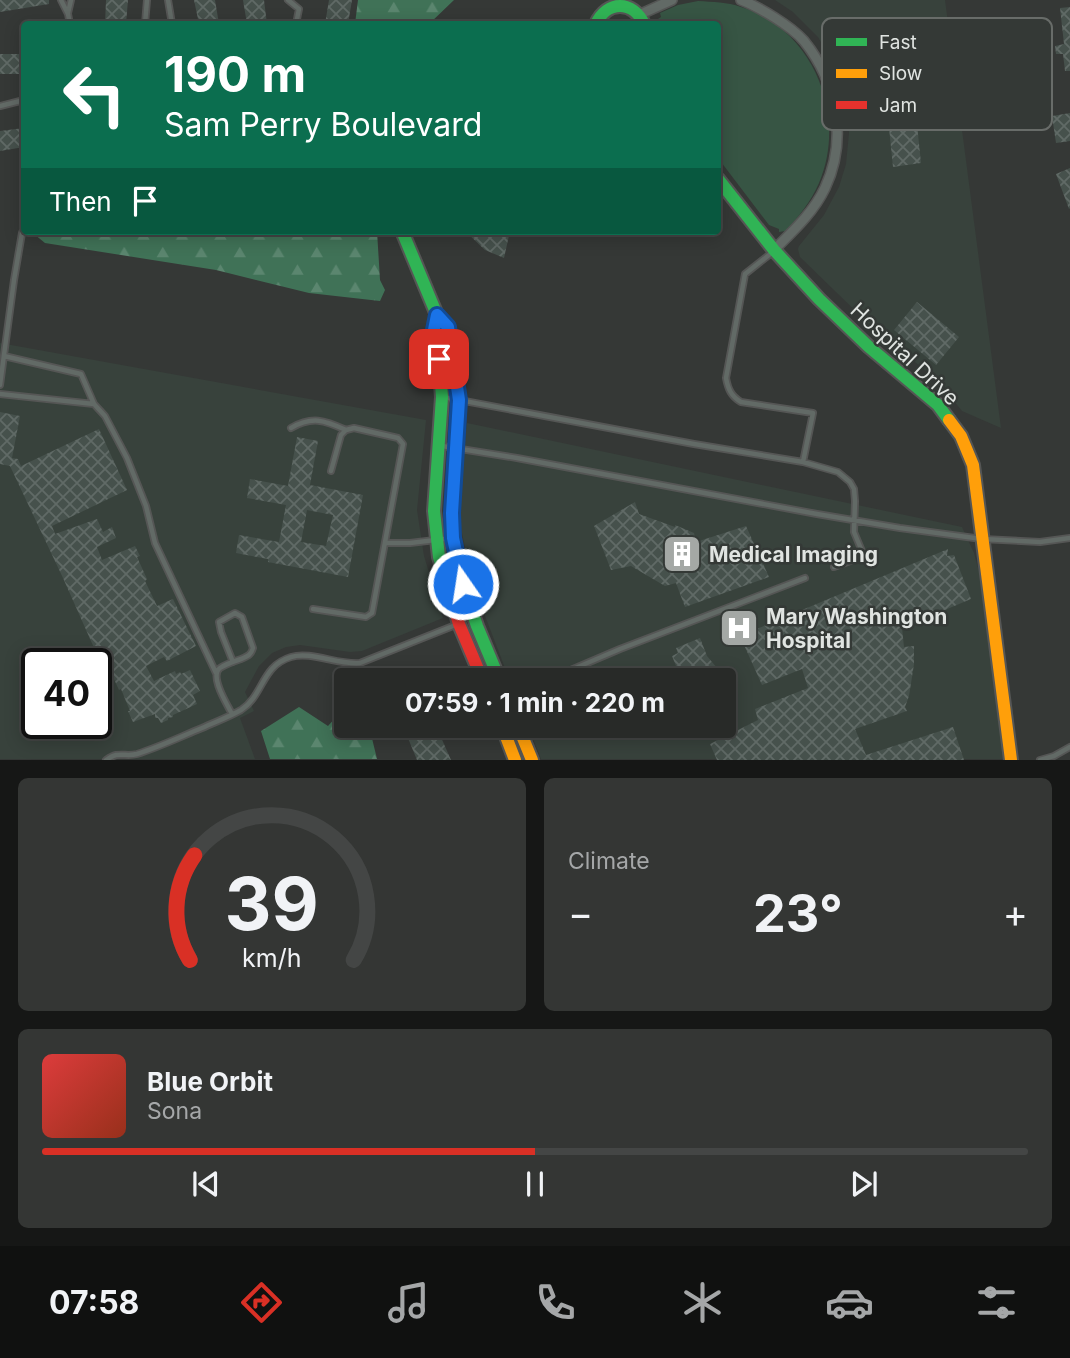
<!DOCTYPE html>
<meta charset="utf-8">
<style>
:root{--surface:#282a28;--page:#343634;--text:#f1f3f6;--muted:#a5a7a8;--line:#444645;--accent:#d93025}
body{margin:0;font-family:Inter,sans-serif;background:var(--page);color:var(--text);height:100vh;display:flex;flex-direction:column;font-size:26px;white-space:nowrap}
*{box-sizing:border-box;margin:0}
p{font-size:23px;color:var(--muted)}
.icon{flex:none;width:38px;height:38px;fill:none;stroke:currentColor;stroke-width:2;stroke-linecap:round;stroke-linejoin:round}
.map{position:relative;height:760px;overflow:hidden}
.drawer{display:flex;flex-direction:column;gap:18px;padding:18px;background:#161716;flex:1}
.drawer>*{flex:none}
.hud{position:absolute;left:21px;top:21px;width:700px;height:214px;border-radius:7px;box-shadow:0 4px 18px #0003,0 0 0 2px var(--line);background:#0b6e4f;color:#fff;overflow:hidden}
.speed{position:absolute;left:21px;top:648px;display:flex;gap:14px;font-size:35px;font-weight:700;text-align:center}
.speed>*{display:grid;place-content:center;width:91px;height:91px;border-radius:50%;background:var(--surface);box-shadow:0 4px 18px #0003,0 0 0 2px var(--line);line-height:1}
.speed .limit{border:4px solid #111;border-radius:10px;background:#fff;color:#111}
.pin{position:absolute;display:grid;place-items:center;width:60px;height:60px;color:#fff;margin:-30px;border-radius:14px;box-shadow:0 4px 10px #0006}
.me{position:absolute;width:77px;margin:-38px;rotate:347deg;stroke-linejoin:round;filter:drop-shadow(0 0 5px #0008)}
.turn{display:flex;align-items:center;gap:24px;height:147px;padding:0 28px;font-size:32px}
.turn .icon{width:91px;height:91px;stroke-width:2.5}
.turn b{display:block;font-size:49px;line-height:60px}
.then{display:flex;align-items:center;height:66px;padding:0 28px;background:#0003;gap:14px;font-size:26px}
.big{font-size:52px;font-weight:700;line-height:1.1}
.drawer .tile{flex:1;display:flex;flex-direction:column;justify-content:center;gap:10px;min-width:0;padding:0 24px;border-radius:10px;background:var(--page)}
.drawer .dial{align-items:center;gap:0}
.dial svg{height:182px;overflow:visible;fill:none;stroke:var(--line);stroke-width:7;stroke-linecap:round;text-anchor:middle}
.dial text{fill:var(--text);stroke:none}
.song{display:flex;align-items:center;gap:21px}
.cover{width:84px;height:84px;border-radius:10px;background:linear-gradient(135deg,hsl(0 70% 55%),hsl(10 70% 35%))}
.played{height:7px;border-radius:4px;background:linear-gradient(90deg,var(--accent) 50%,var(--line) 50%)}
.keys{display:flex;justify-content:space-around;direction:ltr}
.heat{display:flex;justify-content:space-between;align-items:center;font-size:38px;direction:ltr}
.drawer .tiles{flex:1;display:grid;gap:18px;grid-template-columns:1fr 1fr}
.tile:last-child{grid-column:span 2}
.trip{position:absolute;left:334px;top:668px;width:402px;height:70px;border-radius:7px;background:var(--surface);box-shadow:0 4px 18px #0003,0 0 0 2px var(--line);font-weight:700;line-height:70px;text-align:center}
.menu{display:flex;height:112px;justify-content:space-around;align-items:center;background:#101110;color:var(--muted)}
.menu .icon{width:49px;height:49px}
.menu .current{color:var(--accent)}
.menu b{font-size:32px;color:var(--text)}
.map>svg:first-child{display:block}
.built{fill:#38423c;fill-rule:evenodd}
.grass{fill:#375544}
.forest{fill:url(#forest-firs)}
.building{fill:url(#building-cross-hatch);fill-rule:evenodd}
.lines{fill:none;stroke-linecap:round;stroke-linejoin:round}
.lane-casing{stroke:#555655;stroke-width:8}
.street-casing{stroke:#555655;stroke-width:12}
.fast-casing{stroke:#555655;stroke-width:16}
.slow-casing{stroke:#555655;stroke-width:16}
.jam-casing{stroke:#555655;stroke-width:16}
.lane{stroke:#626a66;stroke-width:4.5}
.street{stroke:#626a66;stroke-width:9}
.fast{stroke:#30b455;stroke-width:12}
.slow{stroke:#ff9f0a;stroke-width:12}
.jam{stroke:#e5322d;stroke-width:12}
.route-casing{stroke:#114b97;stroke-width:18}
.route{stroke:#1a73e8;stroke-width:12}
.labels{text-anchor:middle;dominant-baseline:central;stroke-width:5;stroke-linejoin:round;paint-order:stroke}
.street-label{font-size:21px;fill:#e0e4e1;stroke:#343936}
.poi-label{font-size:21px;font-weight:bold;fill:#e0e4e1;stroke:#343936;text-anchor:start}
.key{fill:#343936;stroke:#686c69;stroke-width:2}
.key-label{font-size:19px;fill:#e0e4e1}
</style>
<div class="map">
<svg width="1070" height="760" viewBox="0 0 1070 760">
<defs>
<pattern id="forest-firs" width="22" height="20" patternUnits="userSpaceOnUse" patternTransform="scale(1.75)"><rect width="22" height="20" fill="#407257"/><path d="M5 1l3.5 6h-7zM16 11l3.5 6h-7z" fill="#5b866f"/></pattern>
<pattern id="building-cross-hatch" width="8" height="8" patternUnits="userSpaceOnUse" patternTransform="scale(1.75)"><rect width="8" height="8" fill="#46514c"/><path d="M0 0l8 8M0 8l8-8" fill="none" stroke="#606a66"/></pattern>
</defs>
<rect width="100%" height="100%" fill="#353836"/>
<path class="built" d="M775,0H945L1001,428L962,411L937,380L871,326L800,257L798,249L799,246L824,215L839,187L846,164L849,133L848,111L843,89L834,64L818,37L793,12Z
M0,343L426,420L417,510L424,556L443,618L362,651L350,652L300,645L286,647L272,653L259,666L245,692L254,711L240,718L255,759H0ZM37,663H96V723H37Z
M467,423L962,527L974,553L982,583L1004,759H541L528,726H724V681H510L472,582L460,523V482Z"/>
<path class="grass" d="M698,1C713,2 727,2 741,7C813,29 848,115 819,183C811,201 799,217 785,231L779,232V229L769,225L718,158V24H653L655,21L661,17L660,13L678,5Z"/>
<path class="forest" d="M358,0H454L429,24H355Z
M35,231H377L380,280L385,290L380,301L309,293L216,270L45,243L34,234Z
M346,706V726H369L377,759H270L261,731L299,707L328,726Z"/>
<path class="building" d="M0,0H49V4L0,12Z
M106,0H128L126,24H105Z
M194,0H215L219,24H199Z
M243,0H264L267,24H247Z
M329,0H352L348,24H325Z
M1070,7V71H1065L1063,54H1056L1055,46L1064,44L1060,8Z
M0,54H24V74H0Z
M1070,113V141L1056,143L1052,116Z
M916,115L921,163L893,167L888,118Z
M24,128V147L0,151V131Z
M1070,168V208L1069,209L1056,174Z
M465,231H510L504,258L485,250Z
M917,302L959,337L936,365L894,330Z
M0,412L20,416L12,458L18,459L21,466L99,429L127,490L52,526L55,534L97,519L103,532L112,527L116,538L97,547L102,560L135,546L140,556L137,557L147,579L145,581L157,606L173,599L196,646L167,661L164,657L146,666L154,681L175,671L176,674L180,672L181,674L190,670L200,691L193,695L197,704L173,715V717L168,718V720L161,723L158,718H155V714L133,722L128,711H130L121,689L119,690L112,675L107,677L63,578L10,466L0,464Z
M297,437L318,441L310,485L363,495L348,577L268,562V559L236,553L239,535L279,542L286,505L247,498L250,479L288,486ZM307,510L333,515L326,546L301,542Z
M635,502L639,514L675,527V525L694,533L696,542L746,526L769,577L685,607L676,583L665,586L631,566L611,570L594,526Z
M948,549L947,556L954,555L971,599L902,628L904,647L914,646V664L909,696L905,707L907,711L855,729L866,755L953,727L964,760H717L710,744L758,720L755,709L808,688L802,669L762,685L740,636Z
M700,638L707,656L717,668L722,681H682L672,656L678,653L676,648Z
M403,726H436L451,760H417Z"/>
<g class="lines">
<g class="lane-casing">
<path id="lane" d="M61,0L68,14L70,24
M168,0L172,24
M288,0L299,9L296,24
M68,13L71,0
M145,24L147,0
M0,106L24,100
M774,251L745,274L726,378C728,389 731,396 741,402L813,413L803,462
M0,385L14,280L22,233L24,228
M0,394L94,404L81,374L4,356
M443,397L694,444L803,462L838,472L850,482L854,489L855,501L854,532L864,556L834,567
M94,404L105,416L127,458L146,506L155,543L216,673
M291,428C312,416 324,420 346,430
M442,446L517,458L817,514L900,528L982,539L1040,542L1070,538
M385,543H410L452,538
M313,609L366,617L372,613L403,444L398,438L354,428L346,430L341,435L331,471
M545,681L620,649L805,578
M232,714C227,704 209,676 220,668C226,664 235,661 241,659C248,656 251,655 253,648L242,617L235,613L219,622L221,632L233,662
M106,760C109,758 112,756 116,755C123,754 130,756 137,754C159,747 180,737 202,728C215,722 229,717 241,710C264,695 261,666 291,657C311,651 338,665 360,663L458,624
M1040,760L1054,756L1070,747"/>
</g>
<g class="street-casing">
<path id="street" d="M741,0C759,7 791,26 804,41C837,82 848,139 825,188C813,213 793,231 774,250
M641,14L672,0"/>
</g>
<g class="fast-casing">
<path id="fast" d="M596,24C607,0 633,0 644,24
M718,179L774,250L819,299L869,347L938,405L949,420
M402,231L437,315L448,327L459,400L452,513L453,538L463,584L477,626L500,681
M437,315L434,330L439,359L442,397L434,511L439,557L451,598"/>
</g>
<g class="slow-casing">
<path id="slow" d="M949,420L961,436L973,465L1011,760
M502,726L515,760
M518,726L532,760"/>
</g>
<g class="jam-casing">
<path id="jam" d="M451,598L459,624L483,681"/>
</g>
<use href="#lane" class="lane"/>
<use href="#street" class="street"/>
<use href="#fast" class="fast"/>
<use href="#slow" class="slow"/>
<use href="#jam" class="jam"/>
</g>
<g class="lines">
<g class="route-casing">
<path id="route" d="M439,359L434,330L437,315L448,327L459,400L452,513L453,538L463,584"/>
</g>
<use href="#route" class="route"/>
</g>
<defs>
<g id="building-square" transform="scale(2.0125)"><rect x="-9" y="-9" width="18" height="18" rx="4" fill="#a4a8a5" stroke="#343936"/><path d="M-4-6H4V6H1V3H-1V6H-4ZM-2.5-4.3h1.7v1.8h-1.7ZM.8-4.3h1.7v1.8H.8ZM-2.5-1h1.7V.8h-1.7ZM.8-1h1.7V.8H.8Z" fill="#fff"/></g>
<g id="hospital-square" transform="scale(2.0125)"><rect x="-9" y="-9" width="18" height="18" rx="4" fill="#a4a8a5" stroke="#343936"/><path d="M-5-5h3v3.5h4V-5h3V5h-3V1.5h-4V5h-3Z" fill="#fff"/></g>
</defs>
<g fill-rule="evenodd">
<use href="#building-square" x="682" y="554"/>
<use href="#hospital-square" x="739" y="628"/>
</g>
<g class="labels">
<g class="street-label">
<text transform="translate(905 354) rotate(43)">Hospital Drive</text>
</g>
<g class="poi-label">
<text x="709" y="554">Medical Imaging</text>
<text x="766" y="616">Mary Washington<tspan x="766" dy="24">Hospital</tspan></text>
</g>
</g>
<rect x="822" y="18" width="230" height="112" rx="10" class="key"/>
<rect x="836" y="38" width="31" height="8" fill="#30b455"/>
<rect x="836" y="69" width="31" height="9" fill="#ff9f0a"/>
<rect x="836" y="101" width="31" height="8" fill="#e5322d"/>
<g class="key-label">
<text x="879" y="49">Fast</text>
<text x="879" y="80">Slow</text>
<text x="879" y="112">Jam</text>
</g>
</svg>
<div class="speed"><div class="limit">40</div></div>
<div class="pin" style="left:439px;top:359px;background:#d93025"><svg class="icon" aria-label="arrive" viewBox="0 0 24 24"><path d="M6 21V4h12l-3 4 3 4H6"/></svg></div>
<svg class="me" style="left:463px;top:584px" viewBox="-20 -20 40 40"><circle r="17" fill="#1a73e8" stroke="#fff" stroke-width="3"/><path d="M0-11L8 9 0 5-8 9z" fill="#fff"/></svg>
<div class="trip">07:59 · 1 min · 220 m</div>
<div class="hud">
<div class="turn"><svg class="icon" aria-label="left" viewBox="0 0 24 24"><path d="M17 20v-9H6M10 6l-5 5 5 5"/></svg><div><b>190 m</b>Sam Perry Boulevard</div></div>
<div class="then">Then<svg class="icon" aria-label="arrive" viewBox="0 0 24 24"><path d="M6 21V4h12l-3 4 3 4H6"/></svg></div>
</div>
</div>
<section class="drawer">
<div class="tiles">
<div class="tile dial"><svg viewBox="0 0 100 80">
<path d="M14 69A42 42 0 1 1 86 69"/>
<path d="M14 69A42 42 0 0 1 16 23" stroke="#d93025"/>
<text x="50" y="56" font-size="32" font-weight="700">39</text>
<text x="50" y="72" font-size="11">km/h</text>
</svg></div>
<div class="tile"><p>Climate</p>
<div class="heat"><a>−</a><b class="big">23°</b><a>+</a></div>
</div>
<div class="tile">
<div class="song"><i class="cover"></i><div><b>Blue Orbit</b><p>Sona</p></div></div>
<div class="played"></div>
<div class="keys"><svg class="icon" aria-label="previous" viewBox="0 0 24 24"><path d="M18 5L8 12l10 7zM5 5v14"/></svg><svg class="icon" aria-label="pause" viewBox="0 0 24 24"><path d="M8 5v14M16 5v14"/></svg><svg class="icon" aria-label="next" viewBox="0 0 24 24"><path d="M6 5l10 7-10 7zM19 5v14"/></svg></div>
</div>
</div>
</section>
<nav class="menu">
<b>07:58</b>
<svg class="icon current" aria-label="directions" viewBox="0 0 24 24"><path d="M12 3l9 9-9 9-9-9zM9 14v-3h6M13 9l2 2-2 2"/></svg>
<svg class="icon" aria-label="music" viewBox="0 0 24 24"><path d="M9 18V5l10-2v13"/><circle cx="6" cy="18" r="3"/><circle cx="16" cy="16" r="3"/></svg>
<svg class="icon" aria-label="phone" viewBox="0 0 24 24"><path d="M5 4h4l2 5-3 2q2 4 5 5l2-3 5 2v4C11 20 4 13 5 4z"/></svg>
<svg class="icon" aria-label="climate" viewBox="0 0 24 24"><path d="M12 3v18M4 7l16 10M4 17L20 7"/></svg>
<svg class="icon" aria-label="car" viewBox="0 0 24 24"><path d="M5 17H2v-5l4-1 3-4h7l3 4 3 1v5h-3M9 17h6M6 11h13"/><circle cx="7" cy="17" r="2"/><circle cx="17" cy="17" r="2"/></svg>
<svg class="icon" aria-label="filters" viewBox="0 0 24 24"><path d="M4 7h16M4 17h16"/><circle cx="9" cy="7" r="2"/><circle cx="15" cy="17" r="2"/></svg>
</nav>
